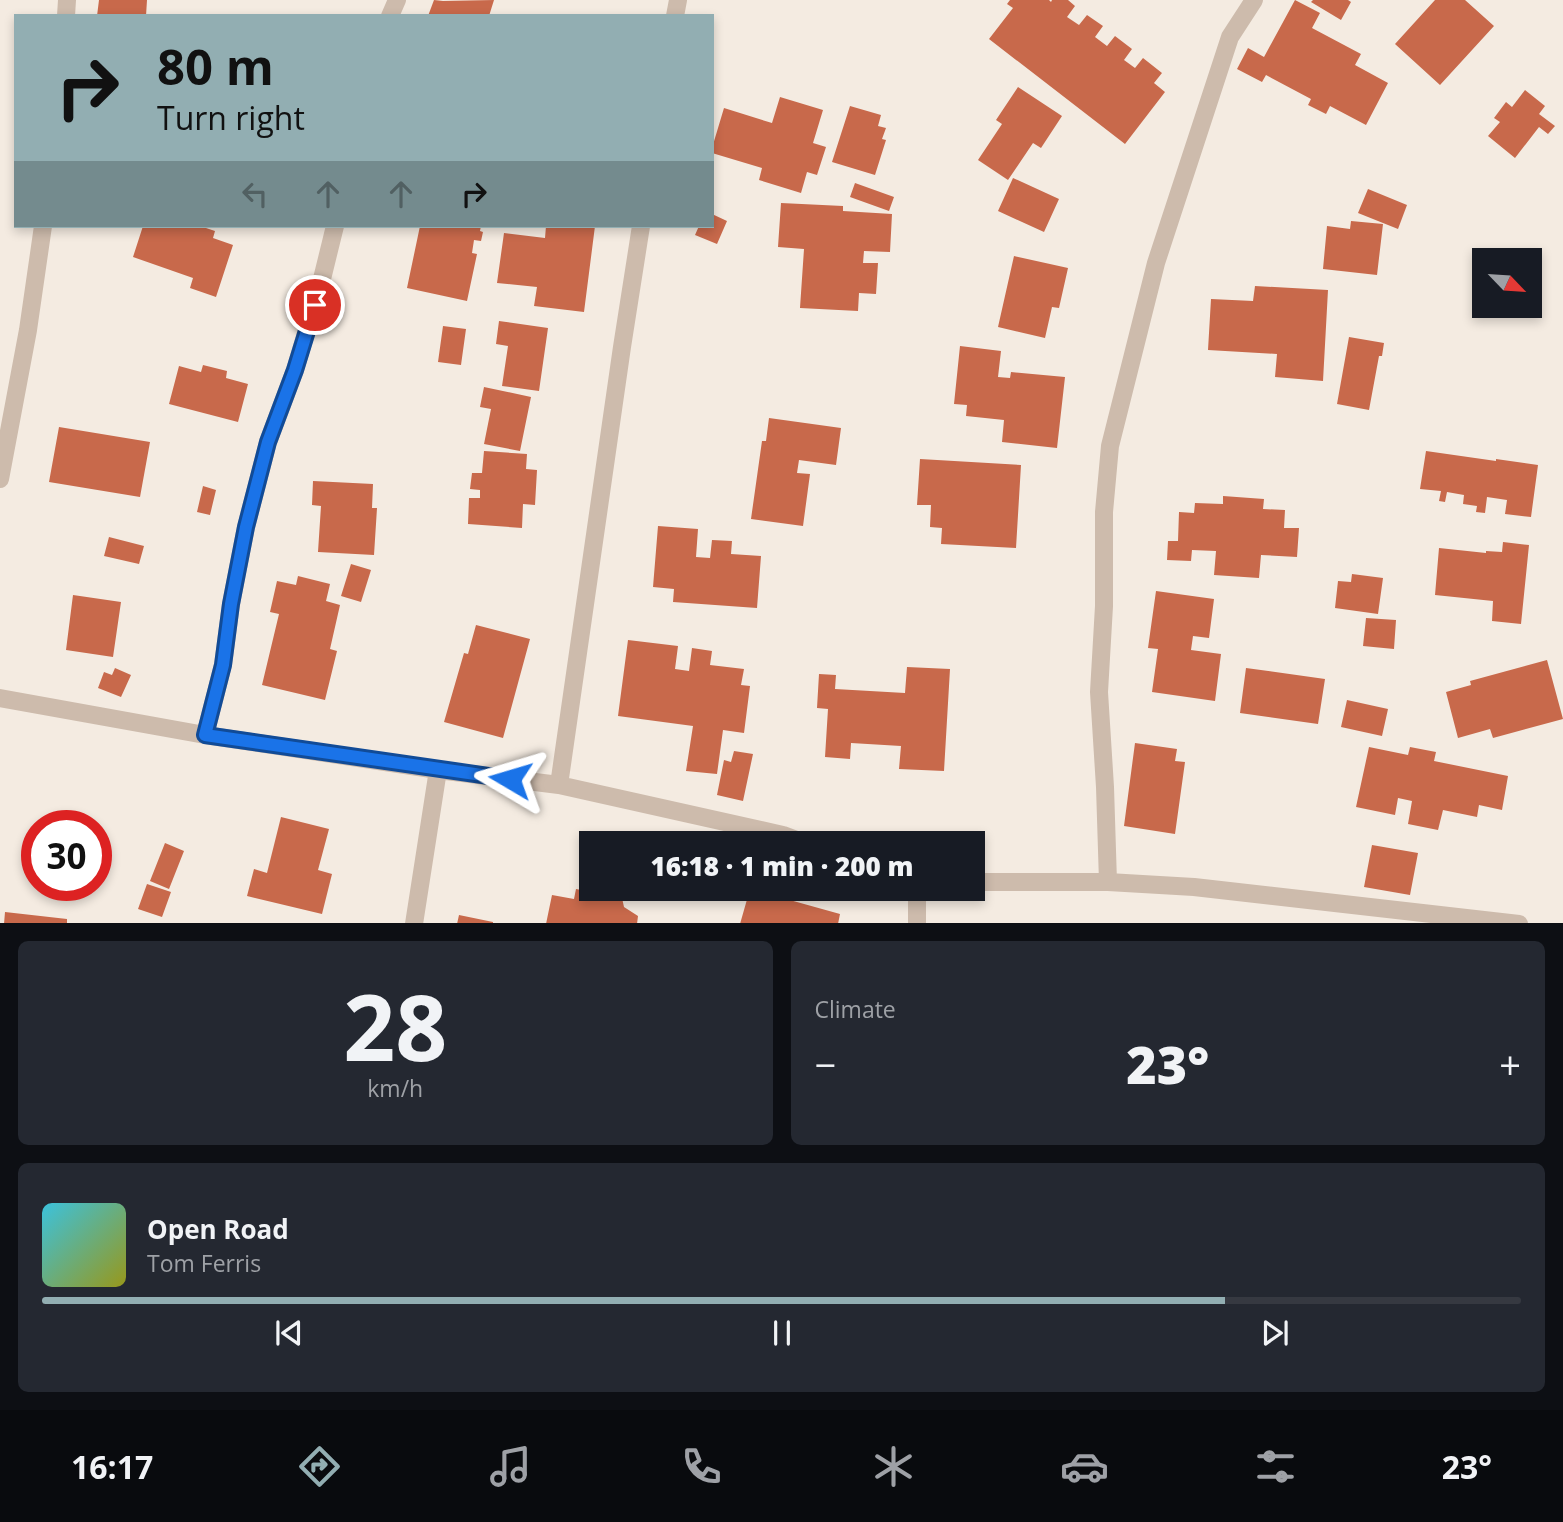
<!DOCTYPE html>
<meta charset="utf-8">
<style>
:root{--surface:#171b24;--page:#242831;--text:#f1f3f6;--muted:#9ea1a6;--line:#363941;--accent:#92aeb2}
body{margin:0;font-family:"Open Sans",sans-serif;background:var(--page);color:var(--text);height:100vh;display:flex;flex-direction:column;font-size:26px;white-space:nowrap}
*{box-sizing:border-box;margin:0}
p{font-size:23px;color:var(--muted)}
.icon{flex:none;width:38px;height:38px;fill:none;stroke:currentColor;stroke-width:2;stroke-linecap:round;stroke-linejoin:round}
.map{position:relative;height:923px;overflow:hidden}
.sheet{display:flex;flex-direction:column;gap:18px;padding:18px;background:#0d0f14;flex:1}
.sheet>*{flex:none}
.top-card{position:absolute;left:14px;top:14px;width:700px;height:214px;border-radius:0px;box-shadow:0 4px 10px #0003;background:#92aeb2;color:#111;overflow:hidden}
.needle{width:46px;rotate:115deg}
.controls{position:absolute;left:1472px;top:248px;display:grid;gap:14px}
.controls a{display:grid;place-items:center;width:70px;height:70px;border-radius:0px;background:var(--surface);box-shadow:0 4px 10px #0003;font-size:35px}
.speed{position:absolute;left:21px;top:810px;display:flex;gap:14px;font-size:35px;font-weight:700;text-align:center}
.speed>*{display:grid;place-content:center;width:91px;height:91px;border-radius:50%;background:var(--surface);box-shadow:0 4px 10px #0003;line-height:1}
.speed .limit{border:10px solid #d22;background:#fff;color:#111}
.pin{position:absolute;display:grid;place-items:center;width:60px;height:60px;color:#fff;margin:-30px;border:4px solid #fff;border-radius:50%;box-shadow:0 2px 7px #0007}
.me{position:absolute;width:77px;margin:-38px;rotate:277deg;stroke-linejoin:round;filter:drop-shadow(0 0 5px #0008)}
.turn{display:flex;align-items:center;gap:24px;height:147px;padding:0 28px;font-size:32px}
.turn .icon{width:91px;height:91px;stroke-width:2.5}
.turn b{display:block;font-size:49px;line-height:60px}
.lanes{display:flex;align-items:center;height:66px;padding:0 28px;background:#0003;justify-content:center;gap:35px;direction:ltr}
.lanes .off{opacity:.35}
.big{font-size:52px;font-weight:800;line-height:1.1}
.sheet .card{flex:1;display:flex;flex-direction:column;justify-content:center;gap:10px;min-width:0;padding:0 24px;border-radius:10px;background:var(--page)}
.sheet .dial{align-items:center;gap:0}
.dial b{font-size:91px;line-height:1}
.song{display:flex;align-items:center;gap:21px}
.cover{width:84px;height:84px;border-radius:10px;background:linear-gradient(135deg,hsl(190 70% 55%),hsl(60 70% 35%))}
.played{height:7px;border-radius:4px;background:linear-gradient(90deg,var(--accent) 80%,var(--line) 80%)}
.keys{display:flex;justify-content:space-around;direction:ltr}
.heat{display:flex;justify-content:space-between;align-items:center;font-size:38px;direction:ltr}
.sheet .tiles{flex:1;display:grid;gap:18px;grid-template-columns:1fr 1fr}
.card:last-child{grid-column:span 2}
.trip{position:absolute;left:579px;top:831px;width:406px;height:70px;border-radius:0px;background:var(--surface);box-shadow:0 4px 10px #0003;font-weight:800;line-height:70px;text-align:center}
.menu{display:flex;height:112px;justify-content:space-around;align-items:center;background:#090b0e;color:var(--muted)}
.menu .icon{width:49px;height:49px}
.menu .selected{color:var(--accent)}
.menu b{font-size:32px;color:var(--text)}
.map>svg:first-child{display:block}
.building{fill:#c8694b}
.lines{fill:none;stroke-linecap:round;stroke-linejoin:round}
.street{stroke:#cdbbac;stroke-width:18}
.route-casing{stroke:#114b97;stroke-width:18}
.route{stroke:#1a73e8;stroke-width:12}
</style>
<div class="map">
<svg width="1563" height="924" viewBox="0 0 1563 924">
<rect width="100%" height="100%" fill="#f4ebe1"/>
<path class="building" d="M99,0H147L146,16H97Z
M434,0L443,1L494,0L489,16H428Z
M1010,0H1049L1051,2L1052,0H1068L1075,6L1067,17L1079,25L1087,15L1103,26L1095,37L1107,46L1115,36L1132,49L1124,60L1135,68L1143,58L1162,73L1154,83L1165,92L1125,144L989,39L1013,8L1007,4Z
M1295,0L1320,13L1312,28L1361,54L1355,65L1388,83L1366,125L1330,106L1326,114L1308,105L1311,99L1266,75L1262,82L1237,69L1248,48L1264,57Z
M1313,0H1348L1351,2L1341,20L1311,2Z
M1435,0H1465L1494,26L1440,85L1395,44Z
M1018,87L1062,116L1041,148L1033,143L1008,180L978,160L1002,124L996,120Z
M1525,90L1545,106L1539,114L1555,126L1548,134L1539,127L1515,158L1488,136L1500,122L1494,118L1506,102L1512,107Z
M780,97L823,110L813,143L826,147L817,175L807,172L801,193L759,180L762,168L712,153V148L724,108L772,123Z
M850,106L881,115L878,126L886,128L882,139L886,140L875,175L832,162Z
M1013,178L1059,199L1044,232L998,211Z
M855,183L894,197L889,211L850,197Z
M1368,189L1407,205L1398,229L1358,213Z
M781,203L843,206V211L892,214L890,252L864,251L863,263H878L876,294L859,293L858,311L800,308L804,249L778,247Z
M712,214L727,221L717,244L695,235L699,226H712Z
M1351,221L1383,224L1377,275L1323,269L1327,226L1350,229Z
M143,226H176L184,228L185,226H200L215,231L213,238L233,245L216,297L190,288L193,278L133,257Z
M420,226H481L480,231L483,232L481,241L474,240L472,253L477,254L467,301L407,288Z
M546,226H595L584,312L534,306L537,287L497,283L504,233L545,238Z
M1014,256L1068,268L1059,308L1052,307L1045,338L998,327Z
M1255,286L1328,290L1323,381L1275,377L1277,354L1208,350L1211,299L1253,301Z
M499,321L548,328L539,391L502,386L508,346L496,344Z
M443,326L466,329L461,365L438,362Z
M1349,337L1384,343L1382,356H1379L1369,410L1337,404Z
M960,346L1001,351L998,377L1010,378L1011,372L1065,377L1057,448L1002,442L1004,420L966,416L967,405L954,404Z
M203,365L227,371L226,378L248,384L238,422L169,404L179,366L201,372Z
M484,387L531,397L520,451L484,444L491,409L480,407Z
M769,418L841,428L836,465L799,460L797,473L810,474L803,526L751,519L762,441H766Z
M59,427L150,442L140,497L49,482Z
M484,451L527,454L526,469L537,470L535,505L523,504L522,528L468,524L469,498H480V490L470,489L472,473H482Z
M1426,451L1496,461V459L1538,465L1531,517L1505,514L1507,500L1487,497L1485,513L1476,512L1477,506L1463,504L1464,495L1447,492L1445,502L1439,501L1441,491L1420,489Z
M920,459L1021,465L1016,548L941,544L942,528L930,527L931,505H917Z
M313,481L373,484L372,508H377L374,555L318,552L321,506L312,505Z
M203,486L216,490L210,515L197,512Z
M1223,496L1264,499L1263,509L1285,510L1284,528H1299L1297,557L1261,555L1259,578L1214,575L1216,551L1192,550L1191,561L1167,560L1168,541H1178L1179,512L1194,513L1195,503L1223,504Z
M658,526L698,529L696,557L710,558L712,540L732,541L731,554L761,556L757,608L673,602L674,589L653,587Z
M109,537L144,546L139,564L104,556Z
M1503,542L1529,545L1521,624L1492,621L1493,601L1435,595L1439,548L1486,553V551L1502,552Z
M351,564L371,570L361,602L341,596Z
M1352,574L1383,578L1378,614L1335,608L1338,581L1351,582Z
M298,576L330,584L326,601L340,605L330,649L337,651L325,700L262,685L279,614L270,612L277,581L296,585Z
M1156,591L1214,599L1209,638L1193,636L1191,650L1221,654L1215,701L1152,692L1158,649L1148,648Z
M73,595L121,602L113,657L66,650Z
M1366,618L1396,620L1394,649L1363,646Z
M476,625L530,639L503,738L444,722L464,653L468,654Z
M628,640L678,646L675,669L689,671L692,648L712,651L710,665L744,669L741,685L750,686L744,733L723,730L717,774L686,771L693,726L618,716Z
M1547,660L1563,719L1493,738L1490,729L1458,738L1446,692L1471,685L1470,681Z
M907,667L950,669L944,771L899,769L901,746L851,743L850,759L825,757L828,709L817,708L819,674L836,675L835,689L905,693Z
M115,668L131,675L121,697L98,688L104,672L112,675Z
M1246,668L1325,679L1318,724L1240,713Z
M1347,700L1388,709L1382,736L1341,727Z
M1135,743L1177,749L1175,761L1185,762L1175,834L1124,826Z
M1369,747L1408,755L1410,747L1436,752L1434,761L1508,776L1502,810L1479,805L1477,817L1443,810L1438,830L1408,824L1412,801L1398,798L1395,815L1356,807Z
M734,751L753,754L743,801L717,795L724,760L731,762Z
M281,817L329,829L318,870L332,874L322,914L247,896L254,869L267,873Z
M165,843L184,851L169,889L150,881Z
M1372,845L1418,853L1410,895L1364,887Z
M147,884L171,892L162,917L138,909Z
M576,889L622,898L624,907L638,916L637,924H546L552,895L574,899Z
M646,889H670L669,901L645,898Z
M750,889L840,914L838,924H740Z
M5,912L67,919V924H4Z
M459,915L493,922V924H457Z"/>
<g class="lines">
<path class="street" d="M66,16L67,0
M390,16L397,0
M675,16L678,0
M0,479L28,330L43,226
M0,698L205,735L438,770L559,785L783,835L807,844
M205,735L223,665L231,604L246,527L268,442L295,370L321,283L335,226
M559,785L622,347L641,226
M973,882H1108L1194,887L1519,924
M1108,882L1105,787L1099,692L1104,606V512L1110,446L1156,263L1230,37L1254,0
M414,924L438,770
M917,924V889"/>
</g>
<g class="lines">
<g class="route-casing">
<path id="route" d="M315,305L295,370L268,442L246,527L231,604L223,665L205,735L510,779"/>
</g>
<use href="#route" class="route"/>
</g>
</svg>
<div class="controls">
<a><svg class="needle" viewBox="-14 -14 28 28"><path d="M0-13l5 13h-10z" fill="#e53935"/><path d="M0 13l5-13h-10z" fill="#9ea1a6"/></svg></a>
</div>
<div class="speed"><div class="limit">30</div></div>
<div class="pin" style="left:315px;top:305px;background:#d93025"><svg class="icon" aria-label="arrive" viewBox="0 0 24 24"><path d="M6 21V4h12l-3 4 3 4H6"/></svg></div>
<svg class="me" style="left:510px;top:779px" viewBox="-20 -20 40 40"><path d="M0-17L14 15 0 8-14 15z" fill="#1a73e8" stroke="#fff" stroke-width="4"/></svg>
<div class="trip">16:18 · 1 min · 200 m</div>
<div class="top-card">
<div class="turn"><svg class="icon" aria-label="right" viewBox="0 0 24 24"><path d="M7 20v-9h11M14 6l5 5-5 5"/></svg><div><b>80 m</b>Turn right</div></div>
<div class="lanes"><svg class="icon off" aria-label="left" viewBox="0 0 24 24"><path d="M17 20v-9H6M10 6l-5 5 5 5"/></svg><svg class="icon off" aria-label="ahead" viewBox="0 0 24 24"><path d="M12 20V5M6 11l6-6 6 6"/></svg><svg class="icon off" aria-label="ahead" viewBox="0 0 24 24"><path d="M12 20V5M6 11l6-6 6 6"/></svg><svg class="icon" aria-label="right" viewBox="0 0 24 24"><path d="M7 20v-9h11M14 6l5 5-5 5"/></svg></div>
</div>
</div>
<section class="sheet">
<div class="tiles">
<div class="card dial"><b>28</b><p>km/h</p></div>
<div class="card"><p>Climate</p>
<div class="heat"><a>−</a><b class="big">23°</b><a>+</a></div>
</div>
<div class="card">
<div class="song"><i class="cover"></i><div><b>Open Road</b><p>Tom Ferris</p></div></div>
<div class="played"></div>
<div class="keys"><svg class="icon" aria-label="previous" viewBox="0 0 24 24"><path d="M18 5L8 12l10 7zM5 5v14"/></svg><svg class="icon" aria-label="pause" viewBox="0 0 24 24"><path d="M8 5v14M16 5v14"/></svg><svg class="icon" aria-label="next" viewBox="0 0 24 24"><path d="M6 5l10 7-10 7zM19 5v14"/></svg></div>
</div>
</div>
</section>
<nav class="menu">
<b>16:17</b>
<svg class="icon selected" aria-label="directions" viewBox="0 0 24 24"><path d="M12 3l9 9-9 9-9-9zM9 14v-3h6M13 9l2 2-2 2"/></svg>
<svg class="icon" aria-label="music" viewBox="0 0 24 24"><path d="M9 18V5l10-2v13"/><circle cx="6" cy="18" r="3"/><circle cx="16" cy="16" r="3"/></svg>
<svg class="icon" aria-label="phone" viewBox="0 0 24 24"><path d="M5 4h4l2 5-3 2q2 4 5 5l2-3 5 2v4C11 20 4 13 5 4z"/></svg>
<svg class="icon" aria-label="climate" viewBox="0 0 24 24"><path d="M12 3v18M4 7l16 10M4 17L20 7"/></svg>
<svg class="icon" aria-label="car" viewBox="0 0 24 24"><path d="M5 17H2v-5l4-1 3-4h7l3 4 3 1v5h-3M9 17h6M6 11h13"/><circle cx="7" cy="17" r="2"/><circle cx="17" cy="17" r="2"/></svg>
<svg class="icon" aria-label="filters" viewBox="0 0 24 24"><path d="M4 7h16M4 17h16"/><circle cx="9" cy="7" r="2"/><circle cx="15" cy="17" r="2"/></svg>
<b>23°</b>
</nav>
